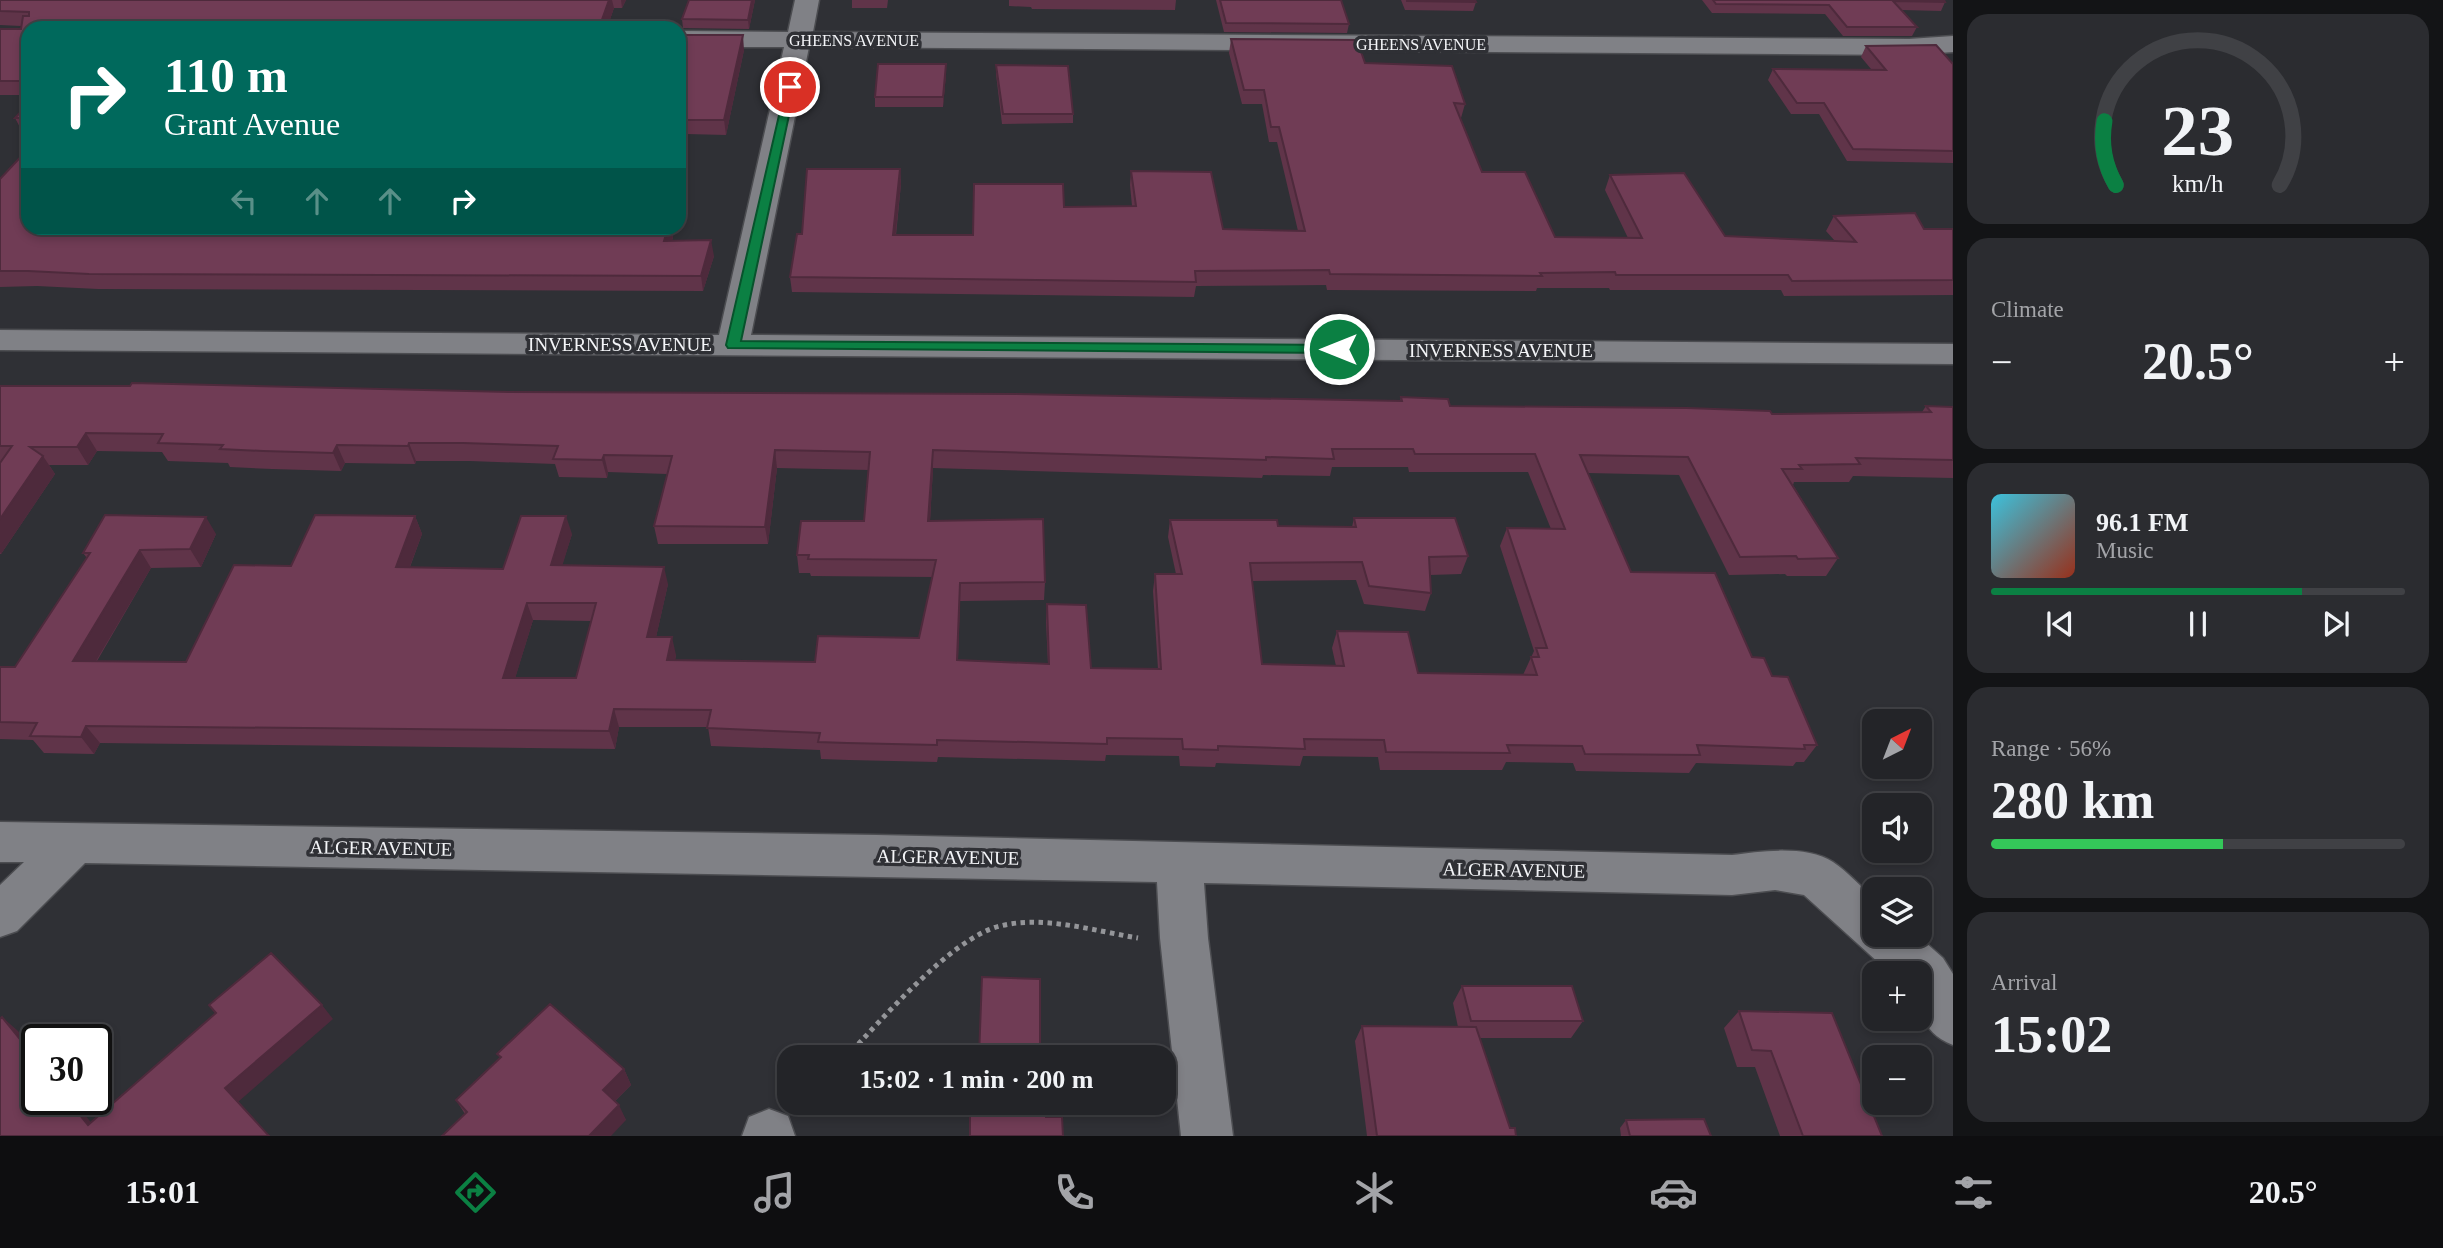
<!DOCTYPE html>
<meta charset="utf-8">
<style>
:root{--surface:#232428;--page:#2b2c30;--text:#f1f3f6;--muted:#a3a4a8;--line:#404145;--accent:#0b8043}
body{margin:0;font-family:Georgia,serif;background:var(--page);color:var(--text);height:100vh;display:flex;flex-direction:column;font-size:26px;white-space:nowrap}
*{box-sizing:border-box;margin:0}
p{font-size:23px;color:var(--muted)}
.icon{flex:none;width:38px;height:38px;fill:none;stroke:currentColor;stroke-width:2;stroke-linecap:round;stroke-linejoin:round}
.map{position:relative;flex:1;overflow:hidden}
.drawer{display:flex;flex-direction:column;gap:14px;padding:14px;background:#131416;width:490px}
.drawer>*{flex:none}
.hud{position:absolute;left:21px;top:21px;width:665px;height:214px;border-radius:21px;box-shadow:0 4px 10px #0003,0 0 0 2px var(--line);background:#00695c;color:#fff;overflow:hidden}
.needle{width:46px;rotate:42deg}
.buttons{position:absolute;left:1862px;top:709px;display:grid;gap:14px}
.buttons a{display:grid;place-items:center;width:70px;height:70px;border-radius:14px;background:var(--surface);box-shadow:0 4px 10px #0003,0 0 0 2px var(--line);font-size:35px}
.speed{position:absolute;left:21px;top:1024px;display:flex;gap:14px;font-size:35px;font-weight:700;text-align:center}
.speed>*{display:grid;place-content:center;width:91px;height:91px;border-radius:50%;background:var(--surface);box-shadow:0 4px 10px #0003,0 0 0 2px var(--line);line-height:1}
.speed .limit{border:4px solid #111;border-radius:10px;background:#fff;color:#111}
.pin{position:absolute;display:grid;place-items:center;width:60px;height:60px;color:#fff;margin:-30px;border:4px solid #fff;border-radius:50%;box-shadow:0 2px 7px #0007}
.me{position:absolute;width:77px;margin:-38px;rotate:270deg;stroke-linejoin:round;filter:drop-shadow(0 0 5px #0008)}
.turn{display:flex;align-items:center;gap:24px;height:147px;padding:0 28px;font-size:32px}
.turn .icon{width:91px;height:91px;stroke-width:2.5}
.turn b{display:block;font-size:49px;line-height:60px}
.lanes{display:flex;align-items:center;height:66px;padding:0 28px;background:#0003;justify-content:center;gap:35px;direction:ltr}
.lanes .off{opacity:.35}
.big{font-size:52px;font-weight:600;line-height:1.1}
.drawer .card{flex:1;display:flex;flex-direction:column;justify-content:center;gap:10px;min-width:0;padding:0 24px;border-radius:21px;background:var(--page)}
.drawer .dial{align-items:center;gap:0}
.dial svg{height:182px;overflow:visible;fill:none;stroke:var(--line);stroke-width:7;stroke-linecap:round;text-anchor:middle}
.dial text{fill:var(--text);stroke:none}
.song{display:flex;align-items:center;gap:21px}
.cover{width:84px;height:84px;border-radius:10px;background:linear-gradient(135deg,hsl(190 70% 55%),hsl(10 70% 35%))}
.played{height:7px;border-radius:4px;background:linear-gradient(90deg,var(--accent) 75%,var(--line) 75%)}
.keys{display:flex;justify-content:space-around;direction:ltr}
.heat{display:flex;justify-content:space-between;align-items:center;font-size:38px;direction:ltr}
.charge{height:10px;border-radius:5px;background:linear-gradient(90deg,#34c759 56%,var(--line) 0)}
.trip{position:absolute;left:777px;top:1045px;width:399px;height:70px;border-radius:21px;background:var(--surface);box-shadow:0 4px 10px #0003,0 0 0 2px var(--line);font-weight:600;line-height:70px;text-align:center}
.tab-bar{display:flex;height:112px;justify-content:space-around;align-items:center;background:#0e0e10;color:var(--muted)}
.tab-bar .icon{width:49px;height:49px}
.tab-bar .selected{color:var(--accent)}
.tab-bar b{font-size:32px;color:var(--text)}
main{display:flex;flex:1;min-height:0}
.map>svg:first-child{display:block}
.lines{fill:none;stroke-linecap:round;stroke-linejoin:round}
.minor-casing{stroke:#4c4d51;stroke-width:3}
.path{stroke:#949599;stroke-width:5;stroke-dasharray:4.5 4.5;stroke-linecap:butt}
.minor{fill:#808186;fill-rule:evenodd}
.wall{fill:#603449;fill-rule:evenodd}
.shaded-wall{fill:#4e2a3c}
.building{fill:#703c55;stroke:#4e2a3c;stroke-width:2;fill-rule:evenodd}
.route{fill:#0b8043;stroke:#07532c;stroke-width:2}
.labels{text-anchor:middle;dominant-baseline:central;stroke-width:7;stroke-linejoin:round;paint-order:stroke}
.far-street-label{font-size:16px;fill:#f4f5f8;stroke:#2f3035}
.street-label{font-size:19px;fill:#f4f5f8;stroke:#2f3035}
</style>
<main>
<div class="map">
<svg width="1953" height="1136" viewBox="0 0 1953 1136">
<rect width="100%" height="100%" fill="#2f3035"/>
<g class="lines">
<g class="minor-casing">
<path id="minor" d="M795,0H819L813,32L1909,39L1953,36V52L1909,55L809,47L751,335L1953,344V364L0,350V330L719,335L784,47H679V31L788,32Z
M0,822L877,835L1732,855C1761,851 1807,845 1833,862C1848,872 1861,887 1874,898V934H1916L1943,958L1953,974V1045C1918,1031 1920,1007 1920,973H1890L1804,895L1775,890L1732,895L1204,883L1208,938L1233,1136H1181L1160,938L1157,882L85,863L17,931L0,937V885L24,862H0Z
M769,1109L788,1116L795,1136H742L749,1117Z"/>
</g>
<path class="path" d="M846,1057C882,1020 951,938 1000,926C1043,915 1095,931 1138,938"/>
<use href="#minor" class="minor"/>
</g>
<path class="wall" d="M0,0H626L622,8H614L607,28H28V95H0V29H21V26L0,25Z
M689,0H755L749,29L683,28L682,19Z
M852,0H888L887,8H852Z
M1009,0H1176L1175,10L1032,9L1031,7L1009,6Z
M1216,0H1341L1349,24L1347,33L1224,32Z
M1401,0H1475L1476,2L1473,11L1405,10Z
M1702,0H1944L1945,2L1941,11L1902,10L1917,27L1912,36H1843L1825,14L1712,13Z
M679,35L744,50L726,135L686,134L679,157Z
M1231,39L1365,63L1465,104L1461,118H1460L1482,172L1555,237L1628,238L1605,190L1610,175L1725,236L1835,241L1826,231L1834,216L1924,229H1953V295L1784,296L1781,290H1610L1609,288H1537L1536,291L1327,290L1326,285L1196,286L1194,297L792,292L790,277L802,234L900,169L901,184L896,235H973L1064,207L1132,206L1130,185L1131,171L1223,229L1298,231L1277,142H1269L1262,104H1242L1229,53Z
M1866,46L1953,64V163L1847,161L1819,114H1791L1768,80L1773,69H1871L1861,57Z
M946,64V74L943,107H875V97Z
M996,65L1073,114V123L1002,124L996,74Z
M28,104V133H23L15,118Z
M0,179L28,228H671L673,237L672,241L714,256L703,291L98,289L37,286L0,287Z
M0,386L1400,401L1401,397L1450,406L1772,414L1922,412L1926,406L1953,407V478L1853,476L1849,482H1794L1793,485L1838,558L1826,576H1787L1785,574L1729,575L1679,475L1588,473L1631,572L1752,657L1772,676L1817,745L1804,762H1796L1793,766L1696,763L1689,773L1576,771L1573,763L1506,762L1502,770H1380L1378,757L1303,756L1300,766L1216,763L1215,767L1180,766L1179,756L1106,755L1105,761L938,757L937,762L849,760L821,759L820,750L711,746L708,727H619L615,749L100,743L94,754L44,753L33,740L0,739V667H15L87,558L83,553L216,534L201,567L151,568L97,661L186,662L291,566L415,516L422,534L410,567L503,569L572,534L562,565L668,584L656,637L676,655L675,660L815,662L919,638L933,577L811,576L810,573H799L797,555L864,521L869,470L777,468L768,544H658L654,526L667,474L608,472L607,478L559,477L555,464L470,461H416L415,464L345,463L341,471L272,469L230,467L228,463L168,461L162,452L97,451L88,465H49L55,474L1,554H0ZM1332,467H1408L1409,472H1528L1551,529L1507,528L1500,546L1534,651L1523,675L1418,673L1337,631L1332,648L1336,666L1262,664L1252,581L1356,580L1364,604L1425,611L1431,593L1430,575L1461,574L1468,556L1354,518L1352,527L1278,526L1170,520L1168,537L1176,574H1155L1153,591L1158,669L1091,668L1047,604L1046,622L1048,664L958,660L960,601L1044,600L1045,582L930,521L933,468L1262,478L1263,475L1330,476ZM533,620L591,621L576,678H515Z
M1462,986L1583,1021L1571,1038H1479L1510,1128L1516,1136H1367L1355,1041L1362,1026L1458,1027L1453,1003Z
M1739,1011L1882,1136H1780L1755,1067H1737L1724,1028Z
M497,1054L624,1069L631,1085L615,1101L626,1120L465,1114L456,1100L500,1058Z
M1626,1120L1711,1136H1621L1620,1128Z"/>
<path class="shaded-wall" d="M609,0H612L614,8L607,28H599Z
M621,0H626L622,8Z
M752,0H755L749,29L748,20Z
M743,35L744,50L726,135L724,120Z
M946,64V74L943,107V97Z
M683,120L686,134L679,157V133Z
M900,169L901,184L894,250L893,235Z
M668,228H671L673,237L667,256L664,241Z
M711,240L714,256L703,291L701,276Z
M86,433L97,451L88,465L77,447Z
M409,443L416,461L415,464L408,446Z
M337,445L345,463L341,471L333,453Z
M775,450L777,468L768,544L765,527Z
M933,450V468L929,539L928,521Z
M604,455L608,472L607,478L602,460Z
M43,456L55,474L1,554L0,552V519Z
M415,516L422,534L403,585L396,567Z
M566,516L572,534L557,583L551,565Z
M206,517L216,534L201,567L190,549Z
M140,550L151,568L86,678L73,661Z
M664,567L668,584L652,655L647,637Z
M960,583V601L957,677V660Z
M527,603L533,620L510,695L503,678Z
M672,637L676,655L672,678L667,660Z
M614,709L619,727L615,749L609,731Z
M86,726L100,743L94,754L81,737Z
M322,1005L333,1019L238,1102L225,1088Z
M2,1017L18,1031L37,1055V1060Z
M624,1069L631,1085L610,1106L603,1090Z
M67,1099H72L102,1136L88,1125Z
M619,1105L626,1120L611,1136H589Z"/>
<path class="building" d="M0,0H609L599,28H28V81H0V29H21L23,16H29V12L0,11Z
M689,0H752L748,20L682,19Z
M1220,0H1341L1349,24L1226,23Z
M1407,0H1475L1476,2L1407,1Z
M1713,0H1944L1945,2L1893,1L1917,27H1847L1829,5L1716,4Z
M679,35H743L724,120H683L679,133Z
M1231,39L1357,40L1365,63L1452,66L1465,104L1454,103L1482,172H1525L1555,237L1642,238L1610,175L1684,173L1725,236L1856,242L1834,216L1915,213L1924,229H1953V280L1792,281L1788,275H1616L1615,272L1540,273L1542,276L1330,274L1329,270L1195,271L1196,282L790,277L797,234H802L807,169H900L893,235H973L974,184H1063L1064,207L1136,206L1131,171L1211,172L1223,229L1305,231L1279,127H1271L1264,90H1244Z
M1936,45L1953,64V151L1853,149L1824,103H1797L1773,69L1886,70L1866,46Z
M878,64H946L943,97H875Z
M996,65L1068,66L1073,114H1003Z
M28,104V118H15Z
M28,149V228H668L664,241L711,240L701,276L89,274L28,271H0V179Z
M132,383L513,392L1017,394L1402,401L1401,397L1448,399L1450,406L1687,408L1770,411L1772,414L1931,412L1926,406L1953,407V460L1856,458L1860,464L1799,465L1802,469H1782L1838,558L1798,559L1796,556L1740,557L1688,457L1580,455L1631,572L1715,573L1752,657L1764,658L1772,676L1788,677L1817,745H1804L1805,749L1697,745L1700,755L1585,754L1582,746L1507,745L1510,753L1386,752L1384,740L1304,739L1305,749L1218,746V750L1183,749L1182,739L1107,738V744L937,740V745L847,743L818,742L820,733L707,728L711,710L614,709L609,731L86,726L81,737L30,736L37,723L0,722V667H15L90,553H83L105,515L206,517L190,549L140,550L73,661L186,662L234,565L291,566L315,515L415,516L396,567L503,569L521,516H566L551,565L664,567L647,637H672L667,660L815,662L818,636L919,638L936,560L808,559L809,555H797L801,521H864L870,452L775,450L765,527L654,526L672,456L604,455L602,460L553,459L558,446L463,443H409L408,446L337,445L333,453L263,451L220,449L223,445L158,443L163,434L86,433L77,447H30L43,456L0,519V463L12,446H0V386H130ZM1332,449H1413L1415,454H1535L1565,529L1507,528L1547,648H1536L1539,657H1531L1537,675L1418,673L1408,632L1337,631L1344,666L1262,664L1250,563L1362,562L1369,586L1431,593L1429,557L1468,556L1455,518H1354L1356,527L1278,526L1277,520H1170L1182,574H1155L1161,669L1091,668L1086,605L1047,604L1049,664L957,660L960,583L1045,582L1043,519L928,521L933,450L1266,460V457L1334,459ZM527,603H596L576,678H503Z
M271,953L322,1005L225,1088L269,1136H0V1019L2,1017L37,1060V1099H67L88,1125L216,1013L209,1005Z
M982,977L1040,979V1057H979Z
M1462,986H1572L1583,1021H1471Z
M550,1004L624,1069L603,1090L619,1105L589,1136H442L467,1112L456,1100L501,1057L497,1054Z
M1739,1011L1832,1013L1882,1136H1803L1771,1051L1752,1050Z
M1362,1026L1476,1027L1510,1128H1515L1516,1136H1377Z
M970,1102H1045L1046,1117H1062L1063,1136H970Z
M1704,1119L1711,1136H1630L1626,1120Z"/>
<path class="route" d="M786,85L795,87L741,341L1339,345L1346,349L1339,353L728,348L726,345Z"/>
<g class="labels">
<g class="far-street-label">
<text x="854" y="40">GHEENS AVENUE</text>
<text x="1421" y="44">GHEENS AVENUE</text>
</g>
<g class="street-label">
<text x="620" y="344">INVERNESS AVENUE</text>
<text x="1501" y="350">INVERNESS AVENUE</text>
<text transform="translate(381 848) rotate(1)">ALGER AVENUE</text>
<text transform="translate(948 857) rotate(1)">ALGER AVENUE</text>
<text transform="translate(1514 870) rotate(1)">ALGER AVENUE</text>
</g>
</g>
</svg>
<div class="buttons">
<a><svg class="needle" viewBox="-14 -14 28 28"><path d="M0-13l5 13h-10z" fill="#e53935"/><path d="M0 13l5-13h-10z" fill="#a3a4a8"/></svg></a>
<a><svg class="icon" aria-label="sound" viewBox="0 0 24 24"><path d="M4 9h4l5-4v14l-5-4H4zM17 9q2 3 0 6"/></svg></a>
<a><svg class="icon" aria-label="layers" viewBox="0 0 24 24"><path d="M12 4l9 5-9 5-9-5zM3 14l9 5 9-5"/></svg></a>
<a>+</a>
<a>−</a>
</div>
<div class="speed"><div class="limit">30</div></div>
<div class="pin" style="left:790px;top:87px;background:#d93025"><svg class="icon" aria-label="arrive" viewBox="0 0 24 24"><path d="M6 21V4h12l-3 4 3 4H6"/></svg></div>
<svg class="me" style="left:1339px;top:349px" viewBox="-20 -20 40 40"><circle r="17" fill="#0b8043" stroke="#fff" stroke-width="3"/><path d="M0-11L8 9 0 5-8 9z" fill="#fff"/></svg>
<div class="trip">15:02 · 1 min · 200 m</div>
<div class="hud">
<div class="turn"><svg class="icon" aria-label="right" viewBox="0 0 24 24"><path d="M7 20v-9h11M14 6l5 5-5 5"/></svg><div><b>110 m</b>Grant Avenue</div></div>
<div class="lanes"><svg class="icon off" aria-label="left" viewBox="0 0 24 24"><path d="M17 20v-9H6M10 6l-5 5 5 5"/></svg><svg class="icon off" aria-label="ahead" viewBox="0 0 24 24"><path d="M12 20V5M6 11l6-6 6 6"/></svg><svg class="icon off" aria-label="ahead" viewBox="0 0 24 24"><path d="M12 20V5M6 11l6-6 6 6"/></svg><svg class="icon" aria-label="right" viewBox="0 0 24 24"><path d="M7 20v-9h11M14 6l5 5-5 5"/></svg></div>
</div>
</div>
<section class="drawer">
<div class="card dial"><svg viewBox="0 0 100 80">
<path d="M14 69A42 42 0 1 1 86 69"/>
<path d="M14 69A42 42 0 0 1 9 41" stroke="#0b8043"/>
<text x="50" y="56" font-size="32" font-weight="700">23</text>
<text x="50" y="72" font-size="11">km/h</text>
</svg></div>
<div class="card"><p>Climate</p>
<div class="heat"><a>−</a><b class="big">20.5°</b><a>+</a></div>
</div>
<div class="card">
<div class="song"><i class="cover"></i><div><b>96.1 FM</b><p>Music</p></div></div>
<div class="played"></div>
<div class="keys"><svg class="icon" aria-label="previous" viewBox="0 0 24 24"><path d="M18 5L8 12l10 7zM5 5v14"/></svg><svg class="icon" aria-label="pause" viewBox="0 0 24 24"><path d="M8 5v14M16 5v14"/></svg><svg class="icon" aria-label="next" viewBox="0 0 24 24"><path d="M6 5l10 7-10 7zM19 5v14"/></svg></div>
</div>
<div class="card"><p>Range · 56%</p><b class="big">280 km</b><div class="charge"></div></div>
<div class="card"><p>Arrival</p><b class="big">15:02</b></div>
</section>
</main>
<nav class="tab-bar">
<b>15:01</b>
<svg class="icon selected" aria-label="directions" viewBox="0 0 24 24"><path d="M12 3l9 9-9 9-9-9zM9 14v-3h6M13 9l2 2-2 2"/></svg>
<svg class="icon" aria-label="music" viewBox="0 0 24 24"><path d="M9 18V5l10-2v13"/><circle cx="6" cy="18" r="3"/><circle cx="16" cy="16" r="3"/></svg>
<svg class="icon" aria-label="phone" viewBox="0 0 24 24"><path d="M5 4h4l2 5-3 2q2 4 5 5l2-3 5 2v4C11 20 4 13 5 4z"/></svg>
<svg class="icon" aria-label="climate" viewBox="0 0 24 24"><path d="M12 3v18M4 7l16 10M4 17L20 7"/></svg>
<svg class="icon" aria-label="car" viewBox="0 0 24 24"><path d="M5 17H2v-5l4-1 3-4h7l3 4 3 1v5h-3M9 17h6M6 11h13"/><circle cx="7" cy="17" r="2"/><circle cx="17" cy="17" r="2"/></svg>
<svg class="icon" aria-label="filters" viewBox="0 0 24 24"><path d="M4 7h16M4 17h16"/><circle cx="9" cy="7" r="2"/><circle cx="15" cy="17" r="2"/></svg>
<b>20.5°</b>
</nav>
